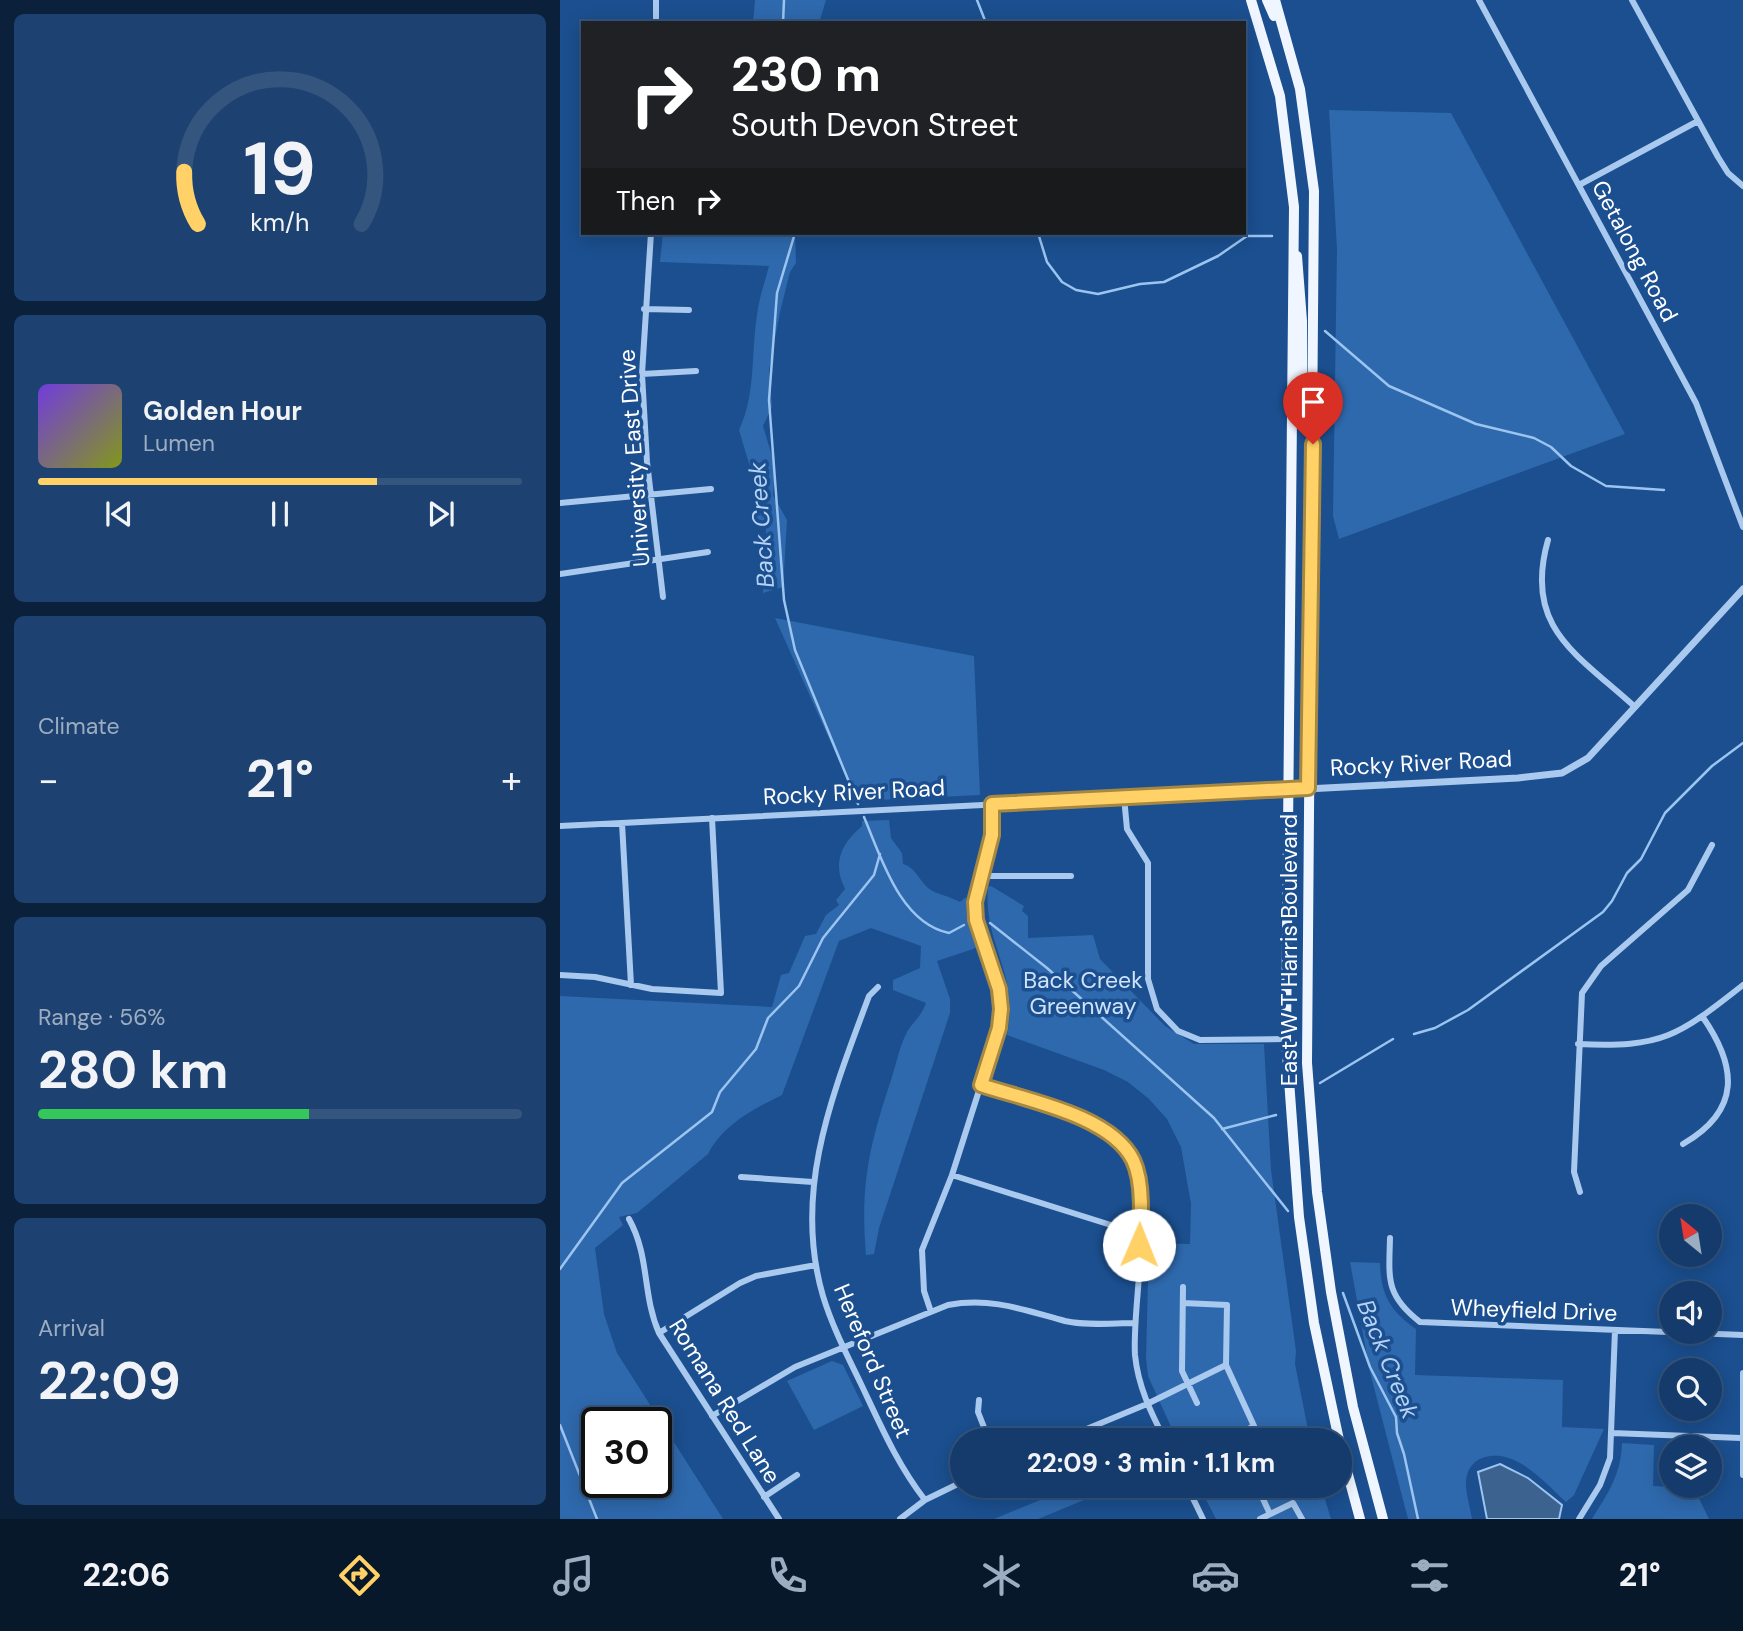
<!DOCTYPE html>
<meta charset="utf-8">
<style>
:root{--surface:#143b6b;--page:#1d4271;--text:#f1f3f6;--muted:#9dadc1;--line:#33557e;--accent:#ffd166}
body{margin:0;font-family:"DM Sans",sans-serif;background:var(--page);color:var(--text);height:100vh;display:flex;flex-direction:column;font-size:26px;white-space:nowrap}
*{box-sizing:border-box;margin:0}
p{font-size:23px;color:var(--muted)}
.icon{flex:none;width:38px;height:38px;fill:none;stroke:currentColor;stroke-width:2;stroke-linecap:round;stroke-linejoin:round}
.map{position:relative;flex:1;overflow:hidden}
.side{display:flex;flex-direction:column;gap:14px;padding:14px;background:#0b203b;width:560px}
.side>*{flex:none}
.banner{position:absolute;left:21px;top:21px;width:665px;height:214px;border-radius:0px;box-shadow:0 4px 18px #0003,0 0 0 2px var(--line);background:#202124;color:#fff;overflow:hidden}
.needle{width:46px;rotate:330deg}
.controls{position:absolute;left:1099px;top:1204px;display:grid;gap:14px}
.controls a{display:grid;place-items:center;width:63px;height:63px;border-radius:50%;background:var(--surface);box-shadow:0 4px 18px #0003,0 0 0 2px var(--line);font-size:35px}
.speed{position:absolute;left:21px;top:1407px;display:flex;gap:14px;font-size:35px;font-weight:700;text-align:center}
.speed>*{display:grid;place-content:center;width:91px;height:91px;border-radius:50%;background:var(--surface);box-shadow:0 4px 18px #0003,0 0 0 2px var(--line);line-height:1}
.speed .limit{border:4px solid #111;border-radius:10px;background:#fff;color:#111}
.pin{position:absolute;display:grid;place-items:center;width:60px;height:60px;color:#fff;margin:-72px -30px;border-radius:50% 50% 50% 0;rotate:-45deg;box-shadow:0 0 7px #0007}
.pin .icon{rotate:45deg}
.me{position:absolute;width:77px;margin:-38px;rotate:1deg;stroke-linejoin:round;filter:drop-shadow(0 0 5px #0008)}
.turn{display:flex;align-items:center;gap:24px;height:147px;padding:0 35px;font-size:32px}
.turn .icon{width:91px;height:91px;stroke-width:2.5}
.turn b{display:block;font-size:49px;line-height:60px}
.then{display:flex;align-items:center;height:66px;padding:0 35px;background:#0003;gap:14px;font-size:26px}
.big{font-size:52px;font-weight:700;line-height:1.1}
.side .tile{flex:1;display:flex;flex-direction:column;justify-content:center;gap:10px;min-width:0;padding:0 24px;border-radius:10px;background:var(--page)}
.side .dial{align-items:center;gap:0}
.dial svg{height:182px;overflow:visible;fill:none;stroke:var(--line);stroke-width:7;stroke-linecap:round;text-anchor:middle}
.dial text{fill:var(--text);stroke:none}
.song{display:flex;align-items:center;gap:21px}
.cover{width:84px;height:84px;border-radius:10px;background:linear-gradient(135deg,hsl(260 70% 55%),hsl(70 70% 35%))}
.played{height:7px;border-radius:4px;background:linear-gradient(90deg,var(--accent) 70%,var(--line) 70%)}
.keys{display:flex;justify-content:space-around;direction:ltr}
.heat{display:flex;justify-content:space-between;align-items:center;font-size:38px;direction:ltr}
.charge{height:10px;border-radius:5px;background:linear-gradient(90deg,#34c759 56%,var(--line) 0)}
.trip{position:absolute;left:390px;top:1428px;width:402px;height:70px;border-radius:35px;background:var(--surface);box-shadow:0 4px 18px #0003,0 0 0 2px var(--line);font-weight:700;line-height:70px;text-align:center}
.dock{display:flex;height:112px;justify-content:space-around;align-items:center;background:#08182b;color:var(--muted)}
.dock .icon{width:49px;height:49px}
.dock .on{color:var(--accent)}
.dock b{font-size:32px;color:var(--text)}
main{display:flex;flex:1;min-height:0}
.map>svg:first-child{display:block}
.green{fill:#2e69ad;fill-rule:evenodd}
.water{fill:#3c6290;stroke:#9cc4f0;stroke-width:2}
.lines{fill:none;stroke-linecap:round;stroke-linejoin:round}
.stream{stroke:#9cc4f0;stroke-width:2.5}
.minor{stroke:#a9c9ee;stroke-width:6}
.tertiary{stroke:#a9c9ee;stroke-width:7}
.primary{stroke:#f0f6ff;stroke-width:10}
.route-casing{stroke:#a68842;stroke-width:18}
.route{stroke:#ffd166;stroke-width:12}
.labels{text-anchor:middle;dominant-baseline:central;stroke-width:7;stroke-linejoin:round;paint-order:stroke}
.street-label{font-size:23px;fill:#fff;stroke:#1b4f8f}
.park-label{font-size:23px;fill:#cfe3fa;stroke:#1b4f8f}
.water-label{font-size:24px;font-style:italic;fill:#b5d3f5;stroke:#1b4f8f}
</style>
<main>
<section class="side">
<div class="tile dial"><svg viewBox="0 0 100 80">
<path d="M14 69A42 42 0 1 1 86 69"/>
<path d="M14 69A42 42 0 0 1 8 46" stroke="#ffd166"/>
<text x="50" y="56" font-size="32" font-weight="700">19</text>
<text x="50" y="72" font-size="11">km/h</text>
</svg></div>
<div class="tile">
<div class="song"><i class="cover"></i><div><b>Golden Hour</b><p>Lumen</p></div></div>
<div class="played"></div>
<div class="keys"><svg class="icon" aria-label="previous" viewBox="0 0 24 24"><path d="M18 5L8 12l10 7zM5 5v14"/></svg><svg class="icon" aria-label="pause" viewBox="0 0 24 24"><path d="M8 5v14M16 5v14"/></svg><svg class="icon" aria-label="next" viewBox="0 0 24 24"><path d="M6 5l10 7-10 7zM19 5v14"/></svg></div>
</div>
<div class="tile"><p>Climate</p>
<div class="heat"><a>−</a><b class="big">21°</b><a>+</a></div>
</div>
<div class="tile"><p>Range · 56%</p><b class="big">280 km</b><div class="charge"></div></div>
<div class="tile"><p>Arrival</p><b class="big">22:09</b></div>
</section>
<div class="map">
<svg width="1183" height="1519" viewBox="0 0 1183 1519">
<rect width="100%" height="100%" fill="#1b4f8f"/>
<path class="green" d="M195,0H266L259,23H193Z
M769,110L891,113L1065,434L779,539L773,516L777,249Z
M103,233H235L236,263L230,272L220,312L209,370L212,407L203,426L215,466L213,495L227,520L223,587L203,593L206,530L197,519L195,484L179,430C196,395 191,353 197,315C199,298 205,282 209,266L100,262Z
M215,618L414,656L420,795L297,801Z
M329,820L331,838L342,853L343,864C355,867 359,880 368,888C375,894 390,896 400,902L406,897L407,921L416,948L377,961L390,999V1013L319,1228L314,1254L306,1255C300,1186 309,1146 331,1080C336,1065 339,1048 346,1034C352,1022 360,1019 366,1003L333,990V980L360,968L361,946L311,928L279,941L222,1095C193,1109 163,1125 148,1154L77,1213L59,1217L63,1225L35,1248L44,1314L57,1353L163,1519H0V996L212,1007L221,975L229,973L245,936L256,934L266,915L279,905L276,900L285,889C272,863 281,844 302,826V821ZM37,1423H96V1482H37Z
M431,886L464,906L462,911L468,916V938L533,935L540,959L605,1026L634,1044H704L711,1170L736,1351L735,1364L750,1440H617L588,1376L586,1358L589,1243L630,1244L631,1204L621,1147L607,1119L589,1099L568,1082L544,1070L447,1035C460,973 423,945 428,887Z
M790,1262L820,1263C821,1295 830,1311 856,1329L855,1375L1003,1380L1002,1427L1044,1429L1014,1495L1006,1502C992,1489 977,1473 960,1463C937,1449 904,1454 906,1487C907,1497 910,1508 912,1519H848L810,1372Z
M272,1361L283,1365L303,1406L254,1430L227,1381Z
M1062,1443L1094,1445L1093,1486L1134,1488L1149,1519H1032C1048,1493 1061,1475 1062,1443Z
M514,1486H558L478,1519H434Z
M639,1486H761L771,1519H656Z"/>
<path class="water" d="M940,1464L968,1478L1002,1505L999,1519H927L918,1472Z"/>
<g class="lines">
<path class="stream" d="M417,0L426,23
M223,23L224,0
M235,233L217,293L209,400L224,600L235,650L298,804
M478,233L487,262L502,282L516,290L538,294L580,284L604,282L658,256L687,236H712
M765,331L829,386L916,424L974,438L991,447L1011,466L1046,486L1104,490
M304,817C321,857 340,923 389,933L404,925
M430,923L487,968L654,1118L728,1211
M854,1034L875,1028L908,1010L1043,912L1052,901L1067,873L1081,859L1105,813L1152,766L1183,743
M760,1083L833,1039
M662,1129L716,1115
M0,1269L62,1183L152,1112L160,1092L196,1049L208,1018L239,986L263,938L314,875L320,854
M783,1293L810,1367L836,1417L837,1433L844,1454L858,1519
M0,1425L37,1519"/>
<path class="minor" d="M96,0V23
M919,0L1136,403L1183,527
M1072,0L1158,157L1168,173L1183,186
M1019,185L1138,121
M91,233L82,374L87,462L103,597
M84,309L129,310
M82,374L136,371
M0,503L151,489
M988,540C963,628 1017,654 1075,707
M0,574L148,552
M564,797L567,829L588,863V979L597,1009L618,1031L640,1040L726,1039
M62,823L71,985
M0,826L726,790
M421,876H511
M0,975L35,977L92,989L161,993L152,818
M318,987L309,996C273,1093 232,1191 263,1296C272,1326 287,1355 301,1384C320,1424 337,1464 365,1500
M1018,1044C1103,1048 1118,1036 1183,985
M421,1085C461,1098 511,1107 547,1130C605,1168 571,1295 575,1355C578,1386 591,1413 605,1440
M1123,1144C1182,1110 1177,1066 1142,1016
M392,1175L554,1226H580
M181,1177L253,1182
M1020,1192L1014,1172L1022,993L1041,966L1128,890L1152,845
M69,1219C90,1257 82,1294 99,1333L219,1519
M830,1238C829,1278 825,1295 860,1322L1183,1335
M623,1287L622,1371L637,1403
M623,1303L667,1305L666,1365L694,1426L677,1435L676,1440
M371,1312L364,1291L362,1250L392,1175L439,1028V989L416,920L415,902L432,835V804
M99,1333L180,1283L196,1276L256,1265
M1183,1373V1475
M419,1400L418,1412L429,1440
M152,1416L235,1367L388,1305C431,1297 464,1310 505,1321C527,1326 553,1323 575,1323
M1052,1433L1181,1438
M500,1440L587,1404L666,1365
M627,1486L643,1519
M697,1486L710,1514
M204,1497L237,1475
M340,1519L365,1500L402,1482
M700,1519L733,1503L742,1519
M1019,1519L1040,1485L1050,1458L1055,1330"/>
<path class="tertiary" d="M727,790L958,778L1002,773L1028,758L1183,589"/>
<path class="primary" d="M691,0L720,96L734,207L726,1039L739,1217L754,1323L779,1440
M707,0L714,16
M715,0L740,89L754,191L747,1063L757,1192L771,1292L793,1407L823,1519
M737,256L742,321V407L745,417L753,419
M780,1445L800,1519"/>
</g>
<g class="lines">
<g class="route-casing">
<path id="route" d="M579,1245C581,1220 584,1183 573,1160C551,1115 465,1100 421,1085L439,1028L441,1009L439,989L416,920L415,902L432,835V804L748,788L753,444"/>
</g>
<use href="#route" class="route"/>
</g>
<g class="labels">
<g class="street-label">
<text transform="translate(1075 251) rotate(62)">Getalong Road</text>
<text transform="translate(74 458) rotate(-94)">University East Drive</text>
<text transform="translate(861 763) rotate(-3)">Rocky River Road</text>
<text transform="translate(294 792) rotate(-3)">Rocky River Road</text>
<text transform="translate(729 950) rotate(-90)">East W T Harris Boulevard</text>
<text transform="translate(974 1310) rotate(2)">Wheyfield Drive</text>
<text transform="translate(313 1361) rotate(67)">Hereford Street</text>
<text transform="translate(165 1401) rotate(58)">Romana Red Lane</text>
</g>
<g class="park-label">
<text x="523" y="980">Back Creek<tspan x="523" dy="26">Greenway</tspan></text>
</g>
<g class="water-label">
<text transform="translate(201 525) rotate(-94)">Back Creek</text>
<text transform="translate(828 1359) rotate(68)">Back Creek</text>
</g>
</g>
</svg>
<div class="controls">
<a><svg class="needle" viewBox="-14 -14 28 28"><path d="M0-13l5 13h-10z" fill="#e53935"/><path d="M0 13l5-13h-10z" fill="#9dadc1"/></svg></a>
<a><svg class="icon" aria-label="sound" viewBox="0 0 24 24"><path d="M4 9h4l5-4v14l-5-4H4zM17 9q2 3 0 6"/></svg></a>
<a><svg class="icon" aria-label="search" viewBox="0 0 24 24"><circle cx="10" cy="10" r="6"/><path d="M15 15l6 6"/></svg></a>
<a><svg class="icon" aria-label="layers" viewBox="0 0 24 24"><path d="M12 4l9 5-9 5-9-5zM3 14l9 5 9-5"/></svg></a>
</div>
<div class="speed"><div class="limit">30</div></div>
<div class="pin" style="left:753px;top:444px;background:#d93025"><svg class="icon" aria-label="arrive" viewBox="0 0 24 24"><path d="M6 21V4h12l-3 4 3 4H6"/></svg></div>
<svg class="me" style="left:579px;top:1245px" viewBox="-20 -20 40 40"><circle r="19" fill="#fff"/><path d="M0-13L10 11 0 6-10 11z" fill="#ffd166"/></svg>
<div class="trip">22:09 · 3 min · 1.1 km</div>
<div class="banner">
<div class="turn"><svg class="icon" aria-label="right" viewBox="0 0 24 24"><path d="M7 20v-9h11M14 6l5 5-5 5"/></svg><div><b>230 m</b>South Devon Street</div></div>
<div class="then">Then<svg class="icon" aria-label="right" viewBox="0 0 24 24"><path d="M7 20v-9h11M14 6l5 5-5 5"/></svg></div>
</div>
</div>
</main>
<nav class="dock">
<b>22:06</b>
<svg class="icon on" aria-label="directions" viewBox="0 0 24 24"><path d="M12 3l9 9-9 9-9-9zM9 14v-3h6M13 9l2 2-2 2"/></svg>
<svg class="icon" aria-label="music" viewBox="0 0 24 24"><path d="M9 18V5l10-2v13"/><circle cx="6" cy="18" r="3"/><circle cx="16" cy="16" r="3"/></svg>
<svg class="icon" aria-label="phone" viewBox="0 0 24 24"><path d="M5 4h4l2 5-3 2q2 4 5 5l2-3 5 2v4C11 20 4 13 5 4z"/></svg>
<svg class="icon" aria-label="climate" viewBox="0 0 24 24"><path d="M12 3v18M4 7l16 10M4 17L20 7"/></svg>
<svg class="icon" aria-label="car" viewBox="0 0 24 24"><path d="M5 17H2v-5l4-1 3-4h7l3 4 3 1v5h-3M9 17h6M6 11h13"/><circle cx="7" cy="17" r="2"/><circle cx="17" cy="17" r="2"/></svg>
<svg class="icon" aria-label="filters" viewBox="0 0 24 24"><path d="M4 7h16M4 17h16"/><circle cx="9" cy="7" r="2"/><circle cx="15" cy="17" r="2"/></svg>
<b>21°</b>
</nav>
